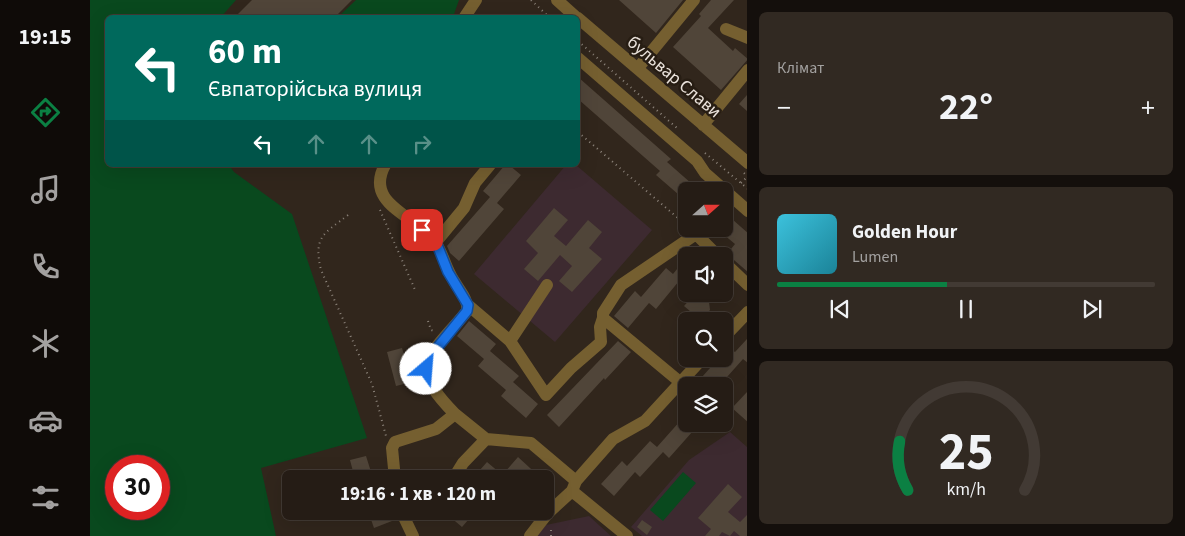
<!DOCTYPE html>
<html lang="uk">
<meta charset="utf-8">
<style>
:root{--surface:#251c15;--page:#312922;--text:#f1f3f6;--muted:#a3a1a0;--line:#423a34;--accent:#0b8043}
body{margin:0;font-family:"Source Sans 3",sans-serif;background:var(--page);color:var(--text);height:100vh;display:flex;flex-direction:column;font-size:19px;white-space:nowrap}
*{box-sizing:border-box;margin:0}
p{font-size:16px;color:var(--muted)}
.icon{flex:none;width:28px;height:28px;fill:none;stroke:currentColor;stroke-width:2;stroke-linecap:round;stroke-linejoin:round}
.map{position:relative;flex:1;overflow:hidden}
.side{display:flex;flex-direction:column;gap:12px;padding:12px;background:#140f0c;width:438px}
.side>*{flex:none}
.banner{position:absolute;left:15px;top:15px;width:475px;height:152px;border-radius:8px;box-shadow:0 5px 20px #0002,0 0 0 1px var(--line);background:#00695c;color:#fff;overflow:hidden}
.needle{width:32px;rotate:69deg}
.controls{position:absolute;left:588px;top:182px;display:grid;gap:10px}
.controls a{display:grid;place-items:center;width:55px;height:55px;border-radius:8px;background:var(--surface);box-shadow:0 5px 20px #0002,0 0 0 1px var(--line);font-size:25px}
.speed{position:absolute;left:15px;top:455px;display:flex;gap:10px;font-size:25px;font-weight:700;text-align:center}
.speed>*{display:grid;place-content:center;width:65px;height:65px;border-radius:50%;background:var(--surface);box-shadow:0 5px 20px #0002,0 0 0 1px var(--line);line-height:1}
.speed .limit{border:8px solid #d22;background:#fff;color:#111}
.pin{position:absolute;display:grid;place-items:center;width:42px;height:42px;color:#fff;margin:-21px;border-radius:10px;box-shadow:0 2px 8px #0006}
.me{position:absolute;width:55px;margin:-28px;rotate:27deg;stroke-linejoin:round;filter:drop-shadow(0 0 4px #0008)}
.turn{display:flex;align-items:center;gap:18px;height:105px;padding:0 20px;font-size:22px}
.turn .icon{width:65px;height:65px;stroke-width:2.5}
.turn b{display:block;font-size:35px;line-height:42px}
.lanes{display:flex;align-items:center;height:48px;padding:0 20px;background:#0003;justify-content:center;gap:25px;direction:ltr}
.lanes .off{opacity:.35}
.big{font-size:38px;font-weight:700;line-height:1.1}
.side .card{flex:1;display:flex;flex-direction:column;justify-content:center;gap:8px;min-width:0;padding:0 18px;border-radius:8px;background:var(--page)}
.side .dial{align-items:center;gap:0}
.dial svg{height:130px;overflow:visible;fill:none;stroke:var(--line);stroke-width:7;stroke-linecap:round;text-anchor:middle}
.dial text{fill:var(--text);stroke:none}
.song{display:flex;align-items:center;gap:15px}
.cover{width:60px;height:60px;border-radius:8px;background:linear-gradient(135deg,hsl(190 70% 55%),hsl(190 70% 35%))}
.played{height:5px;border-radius:2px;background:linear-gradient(90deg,var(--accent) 45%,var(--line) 45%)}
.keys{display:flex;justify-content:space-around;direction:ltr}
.heat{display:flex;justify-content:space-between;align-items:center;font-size:28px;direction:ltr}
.trip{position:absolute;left:192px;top:470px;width:272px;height:50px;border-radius:8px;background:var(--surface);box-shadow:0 5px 20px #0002,0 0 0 1px var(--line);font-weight:700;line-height:50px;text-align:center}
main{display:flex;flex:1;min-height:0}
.menu{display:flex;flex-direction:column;width:90px;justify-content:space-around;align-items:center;background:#0f0b08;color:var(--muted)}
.menu .icon{width:35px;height:35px}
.menu .current{color:var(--accent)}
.menu b{font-size:22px;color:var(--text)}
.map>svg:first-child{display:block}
.education{fill:#3d2a30}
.green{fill:#09491e;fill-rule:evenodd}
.building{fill:#504539}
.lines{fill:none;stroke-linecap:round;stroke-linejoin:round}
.path{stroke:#8d847b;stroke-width:2;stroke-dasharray:1 4;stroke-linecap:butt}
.minor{stroke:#755f30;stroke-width:12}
.route-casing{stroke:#114b97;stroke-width:12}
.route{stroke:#1a73e8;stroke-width:9}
.labels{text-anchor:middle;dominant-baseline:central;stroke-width:5;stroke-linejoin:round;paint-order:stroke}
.street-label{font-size:18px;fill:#eae2db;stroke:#271d13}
</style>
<main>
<nav class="menu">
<b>19:15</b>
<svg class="icon current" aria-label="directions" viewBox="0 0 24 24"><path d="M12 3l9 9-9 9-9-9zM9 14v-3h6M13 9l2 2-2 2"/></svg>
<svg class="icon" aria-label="music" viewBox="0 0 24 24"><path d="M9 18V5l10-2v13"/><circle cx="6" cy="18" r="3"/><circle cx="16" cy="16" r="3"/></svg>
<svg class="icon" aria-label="phone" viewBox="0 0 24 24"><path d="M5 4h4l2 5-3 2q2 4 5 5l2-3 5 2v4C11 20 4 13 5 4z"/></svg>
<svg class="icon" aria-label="climate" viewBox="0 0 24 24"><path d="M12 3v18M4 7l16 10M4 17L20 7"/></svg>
<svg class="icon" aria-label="car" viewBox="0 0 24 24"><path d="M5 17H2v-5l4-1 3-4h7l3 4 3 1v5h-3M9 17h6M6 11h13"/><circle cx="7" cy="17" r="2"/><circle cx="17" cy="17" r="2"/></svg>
<svg class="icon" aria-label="filters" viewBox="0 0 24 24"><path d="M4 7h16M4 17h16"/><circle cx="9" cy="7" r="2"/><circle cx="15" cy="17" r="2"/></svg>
</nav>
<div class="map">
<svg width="658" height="536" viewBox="0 0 658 536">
<rect width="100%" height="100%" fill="#31261c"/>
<path class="education" d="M476,165H486L562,230L465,342L384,274Z
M640,432L657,447V536H552L541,527L599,460Z
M499,516L521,536H446L456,525Z"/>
<path class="green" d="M0,0H146L131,17L18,18V165H139L144,172L202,214L277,438L171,468L186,536H0ZM69,466V509H26V466Z
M266,0H369L363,17H248Z
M593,472L606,483L573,521L560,510Z"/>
<path class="building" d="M162,0H262L244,18H144Z
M529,0H593L566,33Z
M621,0H644L618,28L643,51L645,48L658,59L631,90L583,47L611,16L609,14Z
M488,77L581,159L577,162L610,191H596V201L566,175L570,171L488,99Z
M658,94V112L649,104Z
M415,165H419L431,175L407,203L414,209L369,261L360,253L357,246L400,197L393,191Z
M464,208L478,220L464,236L476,246L498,220L512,232L499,248L512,259L482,292L469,281L482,266L470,255L448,281L434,269L448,253L436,241Z
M634,212L658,233V272L637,254L645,244L627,229H634Z
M606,246L609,249L617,256H598Z
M596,258V287L589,281L566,309L559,303L538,328L524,316L545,291L551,297L576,268L583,274Z
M605,294H626L619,302L620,310L612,319L609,316L608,318L594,306Z
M379,321L406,344L400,351L429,376L423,382L448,404L436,418L411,396L416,390L388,366L394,359L367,336Z
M658,338V363L653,359L629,386H604L628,359H634V352L638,347L645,352Z
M528,341L541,352L515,380L514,378L469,427L457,415Z
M312,348L322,382L306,386L297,352Z
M658,391V422L642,408Z
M591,420L603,431L579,458L573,452L550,477L545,472L524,496L511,484L532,461L537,466L560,441L567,447Z
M276,456L282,475L265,479L260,460Z
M428,457L452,479H421L414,473Z
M397,462L410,473L405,479H382Z
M638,484L652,497L638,512L650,522L658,514V536H650L644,531L640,536L632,532L629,536H615L621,529L608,518Z
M278,511H298L302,521L284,528Z
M363,511H386L372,527L359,516Z
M552,520L562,527L557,535L547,527Z"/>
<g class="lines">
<path class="path" d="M441,0L460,18
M488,41L587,128
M488,132L596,225
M615,153L658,189
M654,173L658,177
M651,183L658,176
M290,210L326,292
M258,215C234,234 223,236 231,270L282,384L296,436
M338,321L341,330L344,331
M461,536V526"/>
<path class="minor" d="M467,0L487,18
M374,18L386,0
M488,18L658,163
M636,29L658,38
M488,58L607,161L615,173L658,211
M548,68L604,0
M613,125L658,70
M295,165C273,205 328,216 346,243C353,254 356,269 364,281C369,290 379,300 377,311C340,357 315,364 365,414L346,429L305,442L302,448L305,479
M346,242L374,208L385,183L400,165
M634,262L658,285
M378,305L420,341L456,395L481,368L511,342L510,327L513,318
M634,337L658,312
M420,341L457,285
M590,382L513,318V313L531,285L606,234L628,256
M365,414L396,439L441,443L486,481
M366,479L365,476L373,463L396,439
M482,491L537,536
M311,511L323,536
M440,536L457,514L482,491L486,481L523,439L555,421L612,359"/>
</g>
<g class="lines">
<g class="route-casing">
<path id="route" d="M332,230L346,242L358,272L378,305L377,311L338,359L336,369"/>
</g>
<use href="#route" class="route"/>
</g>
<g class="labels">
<g class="street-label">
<text transform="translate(584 77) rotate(40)">бульвар Слави</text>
</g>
</g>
</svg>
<div class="controls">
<a><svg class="needle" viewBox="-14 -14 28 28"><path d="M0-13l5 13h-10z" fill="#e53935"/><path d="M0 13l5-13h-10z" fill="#a3a1a0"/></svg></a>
<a><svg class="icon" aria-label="sound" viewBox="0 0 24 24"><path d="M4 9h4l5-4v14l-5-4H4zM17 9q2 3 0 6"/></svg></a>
<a><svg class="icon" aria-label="search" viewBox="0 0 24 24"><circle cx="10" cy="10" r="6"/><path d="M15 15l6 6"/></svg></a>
<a><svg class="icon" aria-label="layers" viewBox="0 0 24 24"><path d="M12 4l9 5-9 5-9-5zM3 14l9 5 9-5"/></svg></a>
</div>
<div class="speed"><div class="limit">30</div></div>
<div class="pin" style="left:332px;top:230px;background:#d93025"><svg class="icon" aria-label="arrive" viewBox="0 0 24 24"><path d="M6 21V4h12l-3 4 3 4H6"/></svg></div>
<svg class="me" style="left:336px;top:369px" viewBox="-20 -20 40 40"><circle r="19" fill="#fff"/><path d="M0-13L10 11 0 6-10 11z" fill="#1a73e8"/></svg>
<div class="trip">19:16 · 1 хв · 120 m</div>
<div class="banner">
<div class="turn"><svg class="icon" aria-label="left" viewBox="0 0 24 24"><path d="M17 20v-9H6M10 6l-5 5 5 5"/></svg><div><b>60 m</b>Євпаторійська вулиця</div></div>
<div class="lanes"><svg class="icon" aria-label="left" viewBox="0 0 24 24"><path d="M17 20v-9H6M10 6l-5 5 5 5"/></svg><svg class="icon off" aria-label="ahead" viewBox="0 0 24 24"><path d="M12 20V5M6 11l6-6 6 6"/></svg><svg class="icon off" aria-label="ahead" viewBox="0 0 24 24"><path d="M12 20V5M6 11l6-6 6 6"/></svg><svg class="icon off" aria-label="right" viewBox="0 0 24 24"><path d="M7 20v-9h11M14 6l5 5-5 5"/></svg></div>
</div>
</div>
<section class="side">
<div class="card"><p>Клімат</p>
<div class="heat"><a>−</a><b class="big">22°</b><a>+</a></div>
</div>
<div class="card">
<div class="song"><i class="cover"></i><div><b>Golden Hour</b><p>Lumen</p></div></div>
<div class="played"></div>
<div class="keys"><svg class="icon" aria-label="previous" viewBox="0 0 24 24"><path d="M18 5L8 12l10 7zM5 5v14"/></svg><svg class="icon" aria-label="pause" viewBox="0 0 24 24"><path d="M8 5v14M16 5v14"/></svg><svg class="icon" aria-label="next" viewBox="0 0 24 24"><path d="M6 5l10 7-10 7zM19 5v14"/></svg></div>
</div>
<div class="card dial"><svg viewBox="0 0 100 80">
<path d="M14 69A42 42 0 1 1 86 69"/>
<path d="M14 69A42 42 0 0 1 9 39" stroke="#0b8043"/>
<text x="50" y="56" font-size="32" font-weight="700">25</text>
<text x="50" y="72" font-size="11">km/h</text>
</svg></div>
</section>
</main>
